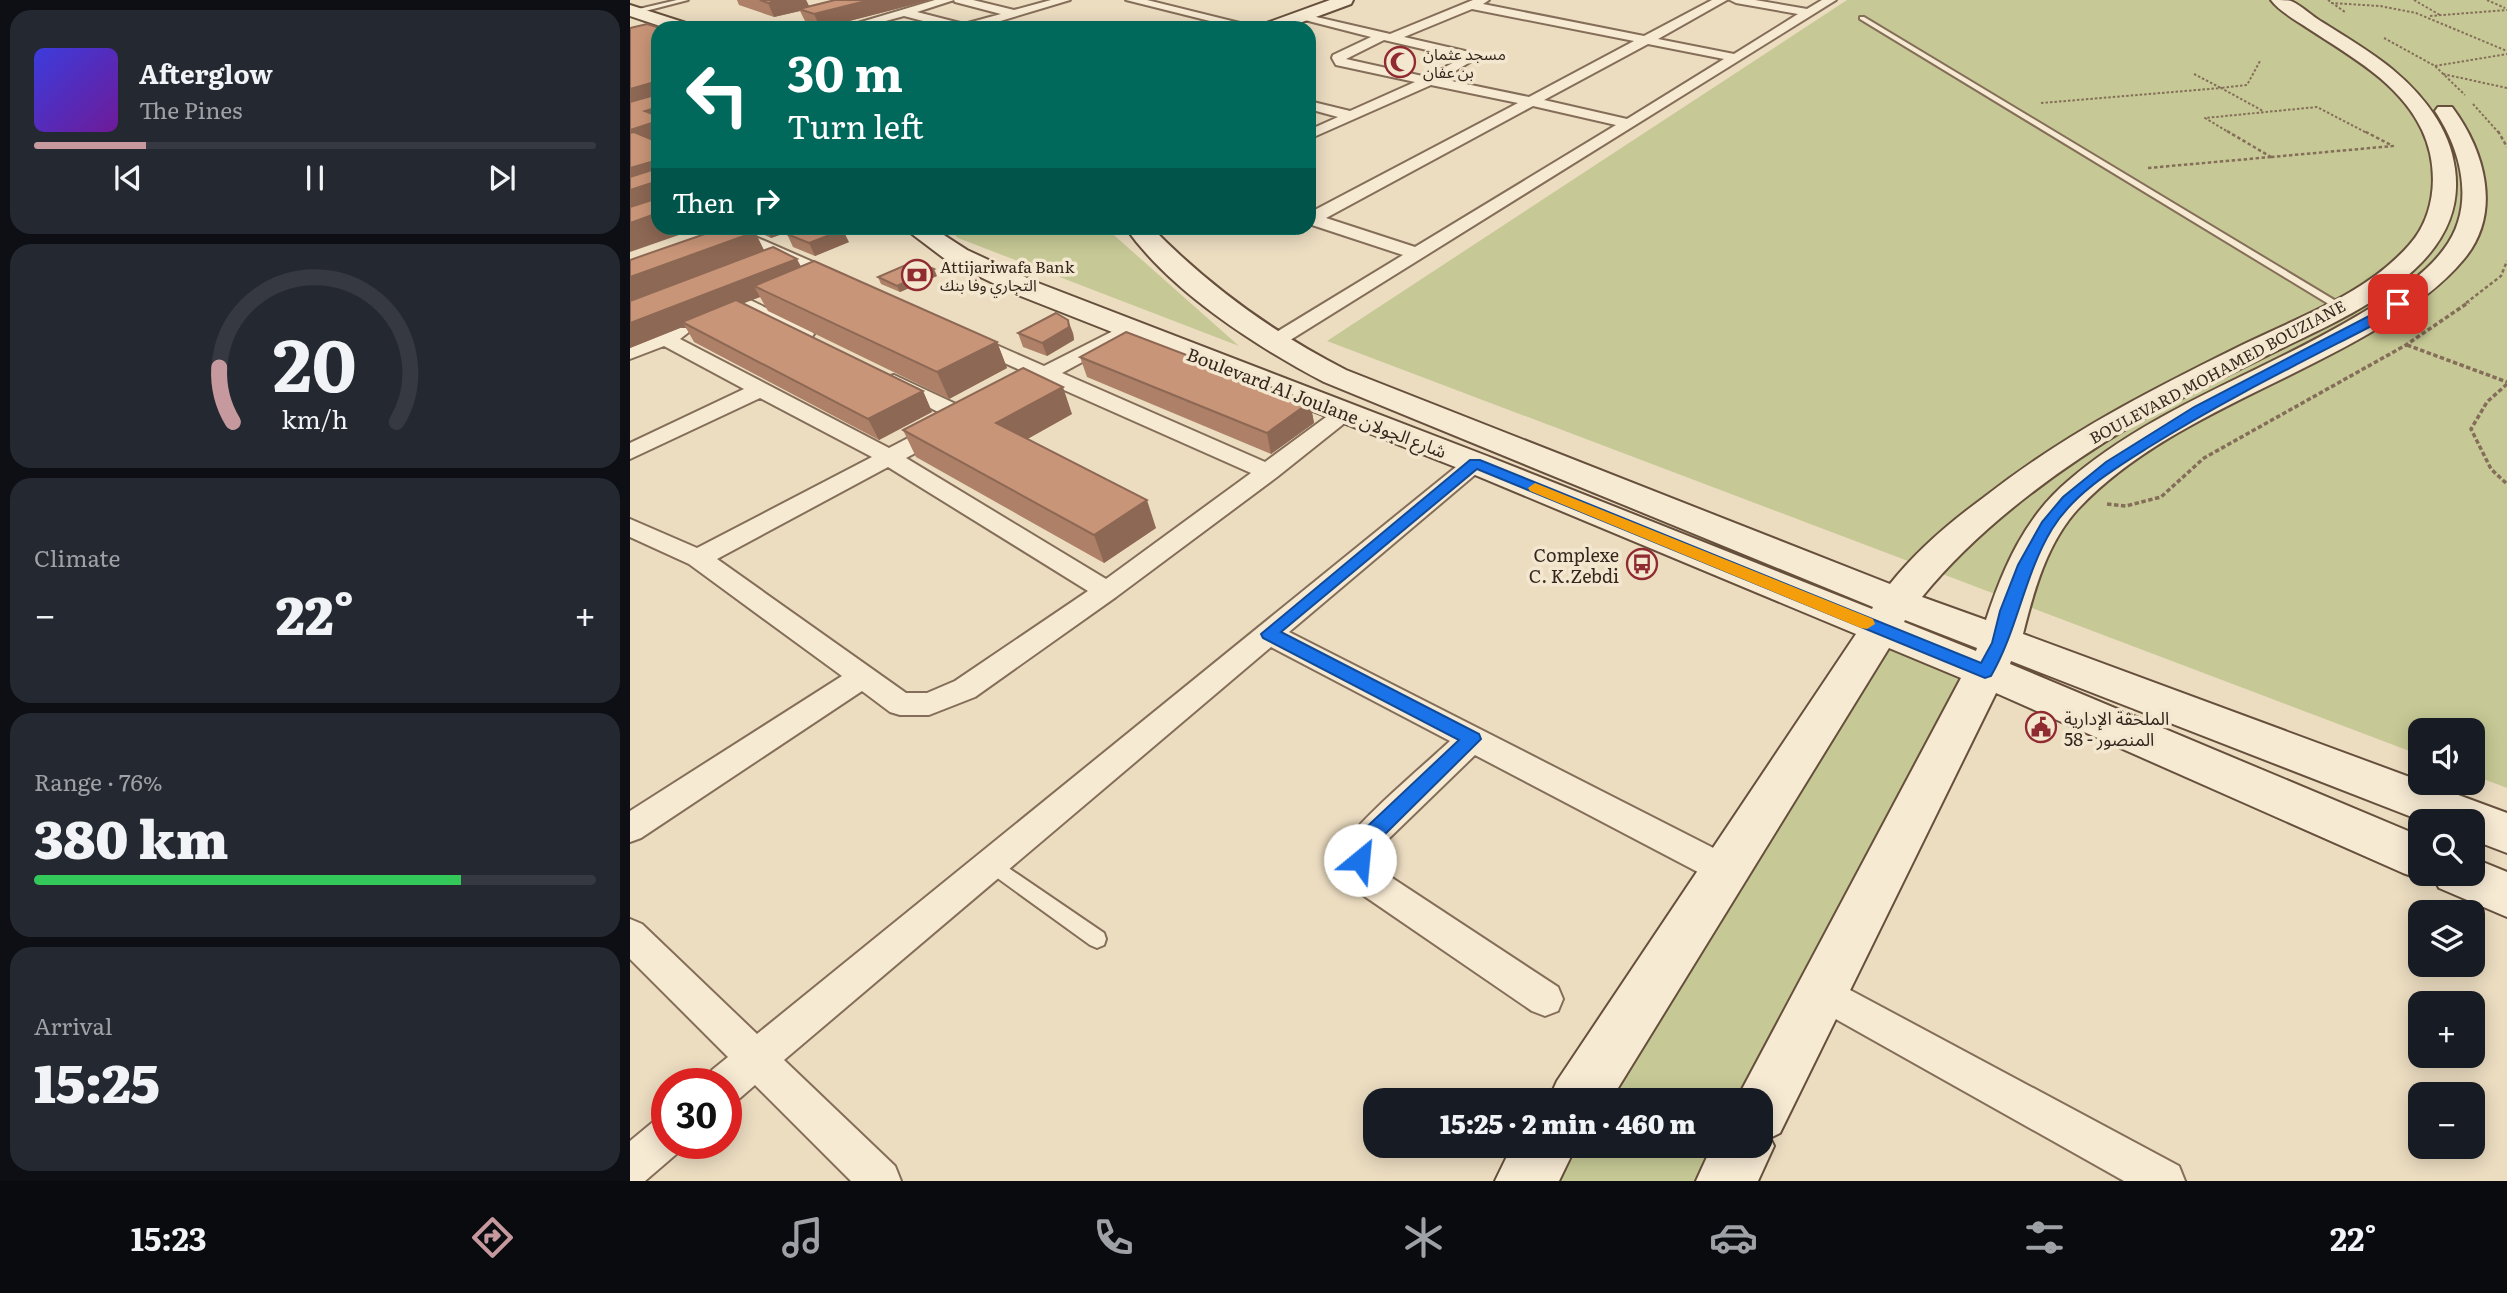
<!DOCTYPE html>
<meta charset="utf-8">
<style>
:root{--surface:#171b24;--page:#242831;--text:#f1f3f6;--muted:#9ea1a6;--line:#363941;--accent:#c6999e}
body{margin:0;font-family:Literata,"Noto Sans Arabic",serif;background:var(--page);color:var(--text);height:100vh;display:flex;flex-direction:column;font-size:26px;white-space:nowrap}
*{box-sizing:border-box;margin:0}
p{font-size:23px;color:var(--muted)}
.icon{flex:none;width:38px;height:38px;fill:none;stroke:currentColor;stroke-width:2;stroke-linecap:round;stroke-linejoin:round}
.map{position:relative;flex:1;overflow:hidden}
.side{display:flex;flex-direction:column;gap:10px;padding:10px;background:#0d0f14;width:630px}
.side>*{flex:none}
.guide{position:absolute;left:21px;top:21px;width:665px;height:214px;border-radius:21px;box-shadow:0 4px 18px #0003;background:#00695c;color:#fff;overflow:hidden}
.controls{position:absolute;left:1778px;top:718px;display:grid;gap:14px}
.controls a{display:grid;place-items:center;width:77px;height:77px;border-radius:14px;background:var(--surface);box-shadow:0 4px 18px #0003;font-size:35px}
.speed{position:absolute;left:21px;top:1068px;display:flex;gap:14px;font-size:35px;font-weight:700;text-align:center}
.speed>*{display:grid;place-content:center;width:91px;height:91px;border-radius:50%;background:var(--surface);box-shadow:0 4px 18px #0003;line-height:1}
.speed .limit{border:10px solid #d22;background:#fff;color:#111}
.pin{position:absolute;display:grid;place-items:center;width:60px;height:60px;color:#fff;margin:-30px;border-radius:14px;box-shadow:0 4px 10px #0006}
.me{position:absolute;width:77px;margin:-38px;rotate:28deg;stroke-linejoin:round;filter:drop-shadow(0 0 5px #0008)}
.turn{display:flex;align-items:center;gap:24px;height:147px;padding:0 21px;font-size:32px}
.turn .icon{width:91px;height:91px;stroke-width:2.5}
.turn b{display:block;font-size:49px;line-height:60px}
.then{display:flex;align-items:center;height:66px;padding:0 21px;background:#0003;gap:14px;font-size:26px}
.big{font-size:52px;font-weight:800;line-height:1.1}
.side .card{flex:1;display:flex;flex-direction:column;justify-content:center;gap:10px;min-width:0;padding:0 24px;border-radius:21px;background:var(--page)}
.side .dial{align-items:center;gap:0}
.dial svg{height:182px;overflow:visible;fill:none;stroke:var(--line);stroke-width:7;stroke-linecap:round;text-anchor:middle}
.dial text{fill:var(--text);stroke:none}
.song{display:flex;align-items:center;gap:21px}
.cover{width:84px;height:84px;border-radius:10px;background:linear-gradient(135deg,hsl(240 70% 55%),hsl(280 70% 35%))}
.played{height:7px;border-radius:4px;background:linear-gradient(90deg,var(--accent) 20%,var(--line) 20%)}
.keys{display:flex;justify-content:space-around;direction:ltr}
.heat{display:flex;justify-content:space-between;align-items:center;font-size:38px;direction:ltr}
.charge{height:10px;border-radius:5px;background:linear-gradient(90deg,#34c759 76%,var(--line) 0)}
.trip{position:absolute;left:733px;top:1088px;width:410px;height:70px;border-radius:21px;background:var(--surface);box-shadow:0 4px 18px #0003;font-weight:800;line-height:70px;text-align:center}
.dock{display:flex;height:112px;justify-content:space-around;align-items:center;background:#090b0e;color:var(--muted)}
.dock .icon{width:49px;height:49px}
.dock .current{color:var(--accent)}
.dock b{font-size:32px;color:var(--text)}
main{display:flex;flex:1;min-height:0}
.map>svg:first-child{display:block}
.green{fill:#c6c995}
.lines{fill:none;stroke-linecap:round;stroke-linejoin:round}
.lane-casing{stroke:#856e59;stroke-width:4}
.street-casing{stroke:#856e59;stroke-width:4}
.secondary-casing{stroke:#664f3c;stroke-width:4}
.path-far2{stroke:#856e59;stroke-width:2;stroke-dasharray:2.5 2;stroke-linecap:butt}
.path-far1{stroke:#856e59;stroke-width:2.5;stroke-dasharray:3.5 2.5;stroke-linecap:butt}
.path{stroke:#856e59;stroke-width:3.5;stroke-dasharray:4.5 2.5;stroke-linecap:butt}
.lane{fill:#f7ead3;fill-rule:evenodd}
.street{fill:#f7ead3;fill-rule:evenodd}
.secondary{fill:#f7ead3;fill-rule:evenodd}
.wall{fill:#ad8067}
.shaded-wall{fill:#8d6854}
.building{fill:#c99578;stroke:#8d6854;stroke-width:2}
.route{fill:#1a73e8;stroke:#114b97;stroke-width:2}
.slow{fill:#f59e0b}
.labels{text-anchor:middle;dominant-baseline:central;stroke-width:7;stroke-linejoin:round;paint-order:stroke}
.far-poi-label{font-size:16px;fill:#35271d;stroke:#f4e7d0;text-anchor:start}
.far-street-label{font-size:16px;fill:#35271d;stroke:#f4e7d0}
.street-label{font-size:18px;fill:#35271d;stroke:#f4e7d0}
.poi-label{font-size:18px;fill:#35271d;stroke:#f4e7d0;text-anchor:end}
</style>
<main>
<section class="side">
<div class="card">
<div class="song"><i class="cover"></i><div><b>Afterglow</b><p>The Pines</p></div></div>
<div class="played"></div>
<div class="keys"><svg class="icon" aria-label="previous" viewBox="0 0 24 24"><path d="M18 5L8 12l10 7zM5 5v14"/></svg><svg class="icon" aria-label="pause" viewBox="0 0 24 24"><path d="M8 5v14M16 5v14"/></svg><svg class="icon" aria-label="next" viewBox="0 0 24 24"><path d="M6 5l10 7-10 7zM19 5v14"/></svg></div>
</div>
<div class="card dial"><svg viewBox="0 0 100 80">
<path d="M14 69A42 42 0 1 1 86 69"/>
<path d="M14 69A42 42 0 0 1 8 45" stroke="#c6999e"/>
<text x="50" y="56" font-size="32" font-weight="700">20</text>
<text x="50" y="72" font-size="11">km/h</text>
</svg></div>
<div class="card"><p>Climate</p>
<div class="heat"><a>−</a><b class="big">22°</b><a>+</a></div>
</div>
<div class="card"><p>Range · 76%</p><b class="big">380 km</b><div class="charge"></div></div>
<div class="card"><p>Arrival</p><b class="big">15:25</b></div>
</section>
<div class="map">
<svg width="1877" height="1181" viewBox="0 0 1877 1181">
<rect width="100%" height="100%" fill="#ecddc1"/>
<path class="green" d="M1217,0H1877V788L1843,775V730H1790V755L697,341Z
M318,228H476L609,346L328,238Z
M1250,629L1355,671L1130,1101H947Z
M917,1146H1114L1096,1181H895Z"/>
<g class="lines">
<g class="lane-casing">
<path id="lane" d="M47,0H58L0,15V11Z
M1230,17H1234L1716,307L1707,309L1230,19Z
M361,856L474,933L476,939L474,945L467,948L460,945L355,869L352,864L355,859Z"/>
</g>
<g class="street-casing">
<path id="street" d="M305,0H343L384,10L421,0H440L347,28H320L274,16L230,28H211ZM324,0L325,2L371,14L334,24L287,12Z
M496,0H517L630,28H608Z
M843,0H859L853,4L1014,36L1082,0H1097L1028,39L1104,54L1168,14L1106,3L1100,0H1125L1177,9L1192,0H1206L649,347H635L632,343L635,339L773,255L679,224V213L888,103L801,85L679,139V130L708,117L679,109V101L720,111L785,82L706,65L702,58L703,55L741,37L663,17L669,13L760,34ZM842,9L1004,41L899,97L812,79L845,59L835,51L774,37ZM754,40L827,57L830,59L797,77L716,59ZM1018,44L1094,59L997,119L914,100ZM903,106L986,125L785,247L696,218Z
M93,228H105L215,276L217,280L208,286L201,284L93,236L90,232Z
M116,298L181,330L184,334L181,338H167L109,308L107,304L109,300Z
M499,323L506,325L509,329L506,333L432,373L635,462L707,409H723L726,414L647,477L486,597L345,697L299,715H270L260,712L232,691L11,838L0,842V811L212,676L59,564L0,537V519L67,548L242,457L130,398L0,459V443L114,389L34,346L0,359V346L42,328H56L59,332L50,339L259,448L303,425H319L322,430L319,435L276,458L476,579L621,473L416,382L403,386L396,384L393,380L399,374L334,345L331,341L334,337H348L414,366ZM258,467L458,591L325,681L297,693H276L87,559Z
M264,375L343,412L346,417L343,422H327L257,385L254,381L257,377Z
M845,456L853,458L857,463L853,468L659,632L1107,860L1112,870L1107,880L1095,884L1083,880L845,755L748,849L747,860L750,870L928,987L933,999L928,1011L915,1016L902,1011L724,889C717,874 711,859 717,842C724,824 801,759 820,741L641,647L154,1060L265,1166L271,1181H221L125,1085L110,1098L96,1103V1083H77L82,1070L98,1057L0,959V919L12,924L127,1034L837,458Z
M1192,975L1549,1166L1555,1181H1494L1179,1004L1174,992L1179,980Z
M37,1116V1143H54L51,1150L15,1181H0V1141L23,1122Z"/>
</g>
<g class="secondary-casing">
<path id="secondary" d="M700,0H723L721,4L656,28H631L634,24Z
M1641,0C1647,0 1656,0 1661,1C1672,6 1682,16 1692,22C1716,37 1740,51 1762,69C1793,95 1820,128 1825,169C1839,270 1712,318 1640,354C1595,377 1548,398 1504,424C1427,470 1349,527 1292,597L1356,620C1373,568 1395,517 1438,481C1522,408 1632,373 1727,316C1757,298 1793,278 1814,249C1846,207 1832,151 1805,111L1808,107H1822C1854,150 1873,212 1834,259C1811,287 1779,309 1748,328C1653,386 1525,426 1448,509C1417,543 1404,590 1393,634L1877,813V853L1843,840V821H1792L1381,661L1380,664L1790,836V873H1843V858L1877,872V917L1809,888L1802,874L1790,879L1773,873L1366,693L1150,1133L1140,1138L1144,1146L1128,1181H1066L1082,1146H1130V1101H1106L1110,1093L1331,678L1259,648L980,1101H918L927,1081L1226,634L833,470L388,295L319,262L274,228H303L337,250L408,283L857,456L1242,609L1243,607L694,382C627,347 540,291 496,228H522C580,287 642,332 716,370L1260,584C1286,551 1319,523 1353,498C1436,433 1519,391 1612,345C1669,317 1737,294 1780,244C1807,213 1809,166 1792,130C1770,83 1720,56 1679,29C1666,20 1650,12 1641,0ZM1275,620L1347,648L1346,651L1274,622Z
M0,5L59,24L62,28H36L0,16Z
M882,1146H946L929,1181H865Z"/>
</g>
<path class="path-far2" d="M1698,0L1715,12
M1784,0L1810,15
M1857,0L1875,8
M1701,3L1750,6L1786,13L1877,51
M1800,16L1877,10
M1754,38L1805,66L1835,95
M1805,66L1877,54
M1564,74L1591,88L1617,85L1630,61
M1813,74L1877,88
M1411,103L1591,88L1633,111
M1843,104L1869,133
M1600,133L1575,118L1687,107L1737,133"/>
<path class="path-far1" d="M1597,131L1641,157
M1868,131L1877,147
M1641,157L1763,146L1734,131
M1518,168L1641,157
M1836,303L1871,276L1877,261"/>
<path class="path" d="M1777,345L1877,382
M1877,384L1857,402L1841,429L1861,469L1877,484
M1477,504L1496,506L1531,497L1574,458L1776,345L1839,302"/>
<use href="#lane" class="lane"/>
<use href="#street" class="street"/>
<use href="#secondary" class="secondary"/>
</g>
<path class="wall" d="M107,0H176L179,6L205,0H301L192,28L176,23L170,11L144,17L109,5Z
M125,228H169L141,238L128,232Z
M125,232L134,251L171,267L367,342L377,368L319,399L138,311L130,297L113,303L293,391L302,412L249,440L64,342L55,326L0,348V260Z
M157,234L219,242L185,256L163,247Z
M307,276L270,292L251,284L248,277Z
M388,333H443L444,340L417,356L393,347Z
M450,357L680,402L684,423L641,454L457,377Z
M442,414L397,439L526,528L474,563L286,457L273,430Z"/>
<path class="shaded-wall" d="M149,0H176L180,8L169,9L170,11L144,17L138,3Z
M240,0H301L192,28H190L184,14Z
M28,81V105L0,113V89Z
M28,107V141L0,150V130L15,111Z
M28,160V209L0,218V168Z
M28,213V228H69L0,252V223Z
M149,228H169L141,238L138,232Z
M213,230L219,242L185,256L179,243Z
M125,232L137,256L0,308V277Z
M167,259L177,278L124,286L130,297L58,325L52,322L55,326L0,348V323Z
M304,269L307,276L270,292L267,286Z
M438,320L443,333L444,340L417,356L412,343Z
M367,342L377,368L319,399L307,372Z
M433,387L442,414L378,450L366,423Z
M293,391L302,412L249,440L238,419Z
M680,402L684,423L641,454L637,433Z
M517,500L526,528L474,563L464,535Z"/>
<path class="building" d="M130,0H149L138,3Z
M205,0H240L184,14L169,9Z
M17,24L30,28H28V81L0,89V28Z
M28,94V107L15,111L28,116V121L0,130V102Z
M4,132L28,142V160L0,168V133Z
M28,168V181L0,190V177Z
M28,198V213L0,223V207Z
M92,228H115L125,232L0,277V260Z
M128,228H149L138,232Z
M174,228H208L213,230L179,243L157,234Z
M143,247L167,259L0,323V301Z
M184,261L367,342L307,372L124,286Z
M285,261L304,269L267,286L248,277Z
M106,300L293,391L238,419L52,322Z
M426,313L438,320L439,327L412,343L388,333Z
M496,332L680,402L637,433L450,357Z
M393,368L433,387L366,423L517,500L464,535L273,430Z"/>
<path class="route" d="M1768,301L1773,304L1772,307L1753,320C1674,361 1594,400 1519,447C1484,469 1444,493 1422,529C1394,575 1388,629 1361,676L1355,678L847,469L651,632L849,734L851,739L743,846L737,867L730,869L723,867L720,860L726,837L829,740L633,638L631,634L840,460H850L1351,663L1362,643L1370,611L1388,565L1412,522L1433,497L1476,462L1564,407Z"/>
<path class="slow" d="M905,483L1243,619L1245,624L1237,629L1231,628L900,491L898,488Z"/>
<defs>
<g id="mosque-ring" transform="scale(1.575)"><circle r="9.5" fill="#f4e7d0" stroke="#912b32" stroke-width="1.5"/><path d="M3.5-4.9A6 6 0 1 0 3.5 4.9A5 5 0 1 1 3.5-4.9Z" fill="#912b32"/></g>
<g id="bank-ring" transform="scale(1.575)"><circle r="9.5" fill="#f4e7d0" stroke="#912b32" stroke-width="1.5"/><path d="M-6-4H6V4H-6ZM0-2.3a2.3 2.3 0 1 0 0 4.6a2.3 2.3 0 1 0 0-4.6Z" fill="#912b32"/></g>
<g id="bus-ring" transform="scale(1.575)"><circle r="9.5" fill="#f4e7d0" stroke="#912b32" stroke-width="1.5"/><path d="M-5-6H5V4H4V6H2V4H-2V6H-4V4H-5ZM-3.5-4V0h7V-4ZM-3.5 1.2v1.5H-2V1.2ZM2 1.2v1.5H3.5V1.2Z" fill="#912b32"/></g>
<g id="civic-ring" transform="scale(1.575)"><circle r="9.5" fill="#f4e7d0" stroke="#912b32" stroke-width="1.5"/><path d="M-.6-6.5H3V-4.5H.6V-3L4-1V1h2V6H-6V1h2V-1L-.6-3ZM-1.2 2.5V6h2.4V2.5Z" fill="#912b32"/></g>
</defs>
<g fill-rule="evenodd">
<use href="#mosque-ring" x="770" y="62"/>
<use href="#bank-ring" x="287" y="275"/>
<use href="#bus-ring" x="1012" y="564"/>
<use href="#civic-ring" x="1411" y="727"/>
</g>
<g class="labels">
<g class="far-poi-label">
<text x="793" y="53">مسجد عثمان<tspan x="793" dy="18">بن عفان</tspan></text>
<text x="310" y="266">Attijariwafa Bank<tspan x="310" dy="18">التجاري وفا بنك</tspan></text>
</g>
<g class="far-street-label">
<text transform="translate(1587 371) rotate(-28)">BOULEVARD MOHAMED BOUZIANE</text>
</g>
<g class="street-label">
<text transform="translate(687 402) rotate(21)">Boulevard Al Joulane شارع الجولان</text>
</g>
<g class="poi-label">
<text x="989" y="554">Complexe<tspan x="989" dy="21">C. K.Zebdi</tspan></text>
<text x="1434" y="717" text-anchor="start">الملحقة الإدارية<tspan x="1434" dy="21">58 - المنصور</tspan></text>
</g>
</g>
</svg>
<div class="controls">
<a><svg class="icon" aria-label="sound" viewBox="0 0 24 24"><path d="M4 9h4l5-4v14l-5-4H4zM17 9q2 3 0 6"/></svg></a>
<a><svg class="icon" aria-label="search" viewBox="0 0 24 24"><circle cx="10" cy="10" r="6"/><path d="M15 15l6 6"/></svg></a>
<a><svg class="icon" aria-label="layers" viewBox="0 0 24 24"><path d="M12 4l9 5-9 5-9-5zM3 14l9 5 9-5"/></svg></a>
<a>+</a>
<a>−</a>
</div>
<div class="speed"><div class="limit">30</div></div>
<div class="pin" style="left:1768px;top:304px;background:#d93025"><svg class="icon" aria-label="arrive" viewBox="0 0 24 24"><path d="M6 21V4h12l-3 4 3 4H6"/></svg></div>
<svg class="me" style="left:730px;top:860px" viewBox="-20 -20 40 40"><circle r="19" fill="#fff"/><path d="M0-13L10 11 0 6-10 11z" fill="#1a73e8"/></svg>
<div class="trip">15:25 · 2 min · 460 m</div>
<div class="guide">
<div class="turn"><svg class="icon" aria-label="left" viewBox="0 0 24 24"><path d="M17 20v-9H6M10 6l-5 5 5 5"/></svg><div><b>30 m</b>Turn left</div></div>
<div class="then">Then<svg class="icon" aria-label="right" viewBox="0 0 24 24"><path d="M7 20v-9h11M14 6l5 5-5 5"/></svg></div>
</div>
</div>
</main>
<nav class="dock">
<b>15:23</b>
<svg class="icon current" aria-label="directions" viewBox="0 0 24 24"><path d="M12 3l9 9-9 9-9-9zM9 14v-3h6M13 9l2 2-2 2"/></svg>
<svg class="icon" aria-label="music" viewBox="0 0 24 24"><path d="M9 18V5l10-2v13"/><circle cx="6" cy="18" r="3"/><circle cx="16" cy="16" r="3"/></svg>
<svg class="icon" aria-label="phone" viewBox="0 0 24 24"><path d="M5 4h4l2 5-3 2q2 4 5 5l2-3 5 2v4C11 20 4 13 5 4z"/></svg>
<svg class="icon" aria-label="climate" viewBox="0 0 24 24"><path d="M12 3v18M4 7l16 10M4 17L20 7"/></svg>
<svg class="icon" aria-label="car" viewBox="0 0 24 24"><path d="M5 17H2v-5l4-1 3-4h7l3 4 3 1v5h-3M9 17h6M6 11h13"/><circle cx="7" cy="17" r="2"/><circle cx="17" cy="17" r="2"/></svg>
<svg class="icon" aria-label="filters" viewBox="0 0 24 24"><path d="M4 7h16M4 17h16"/><circle cx="9" cy="7" r="2"/><circle cx="15" cy="17" r="2"/></svg>
<b>22°</b>
</nav>
